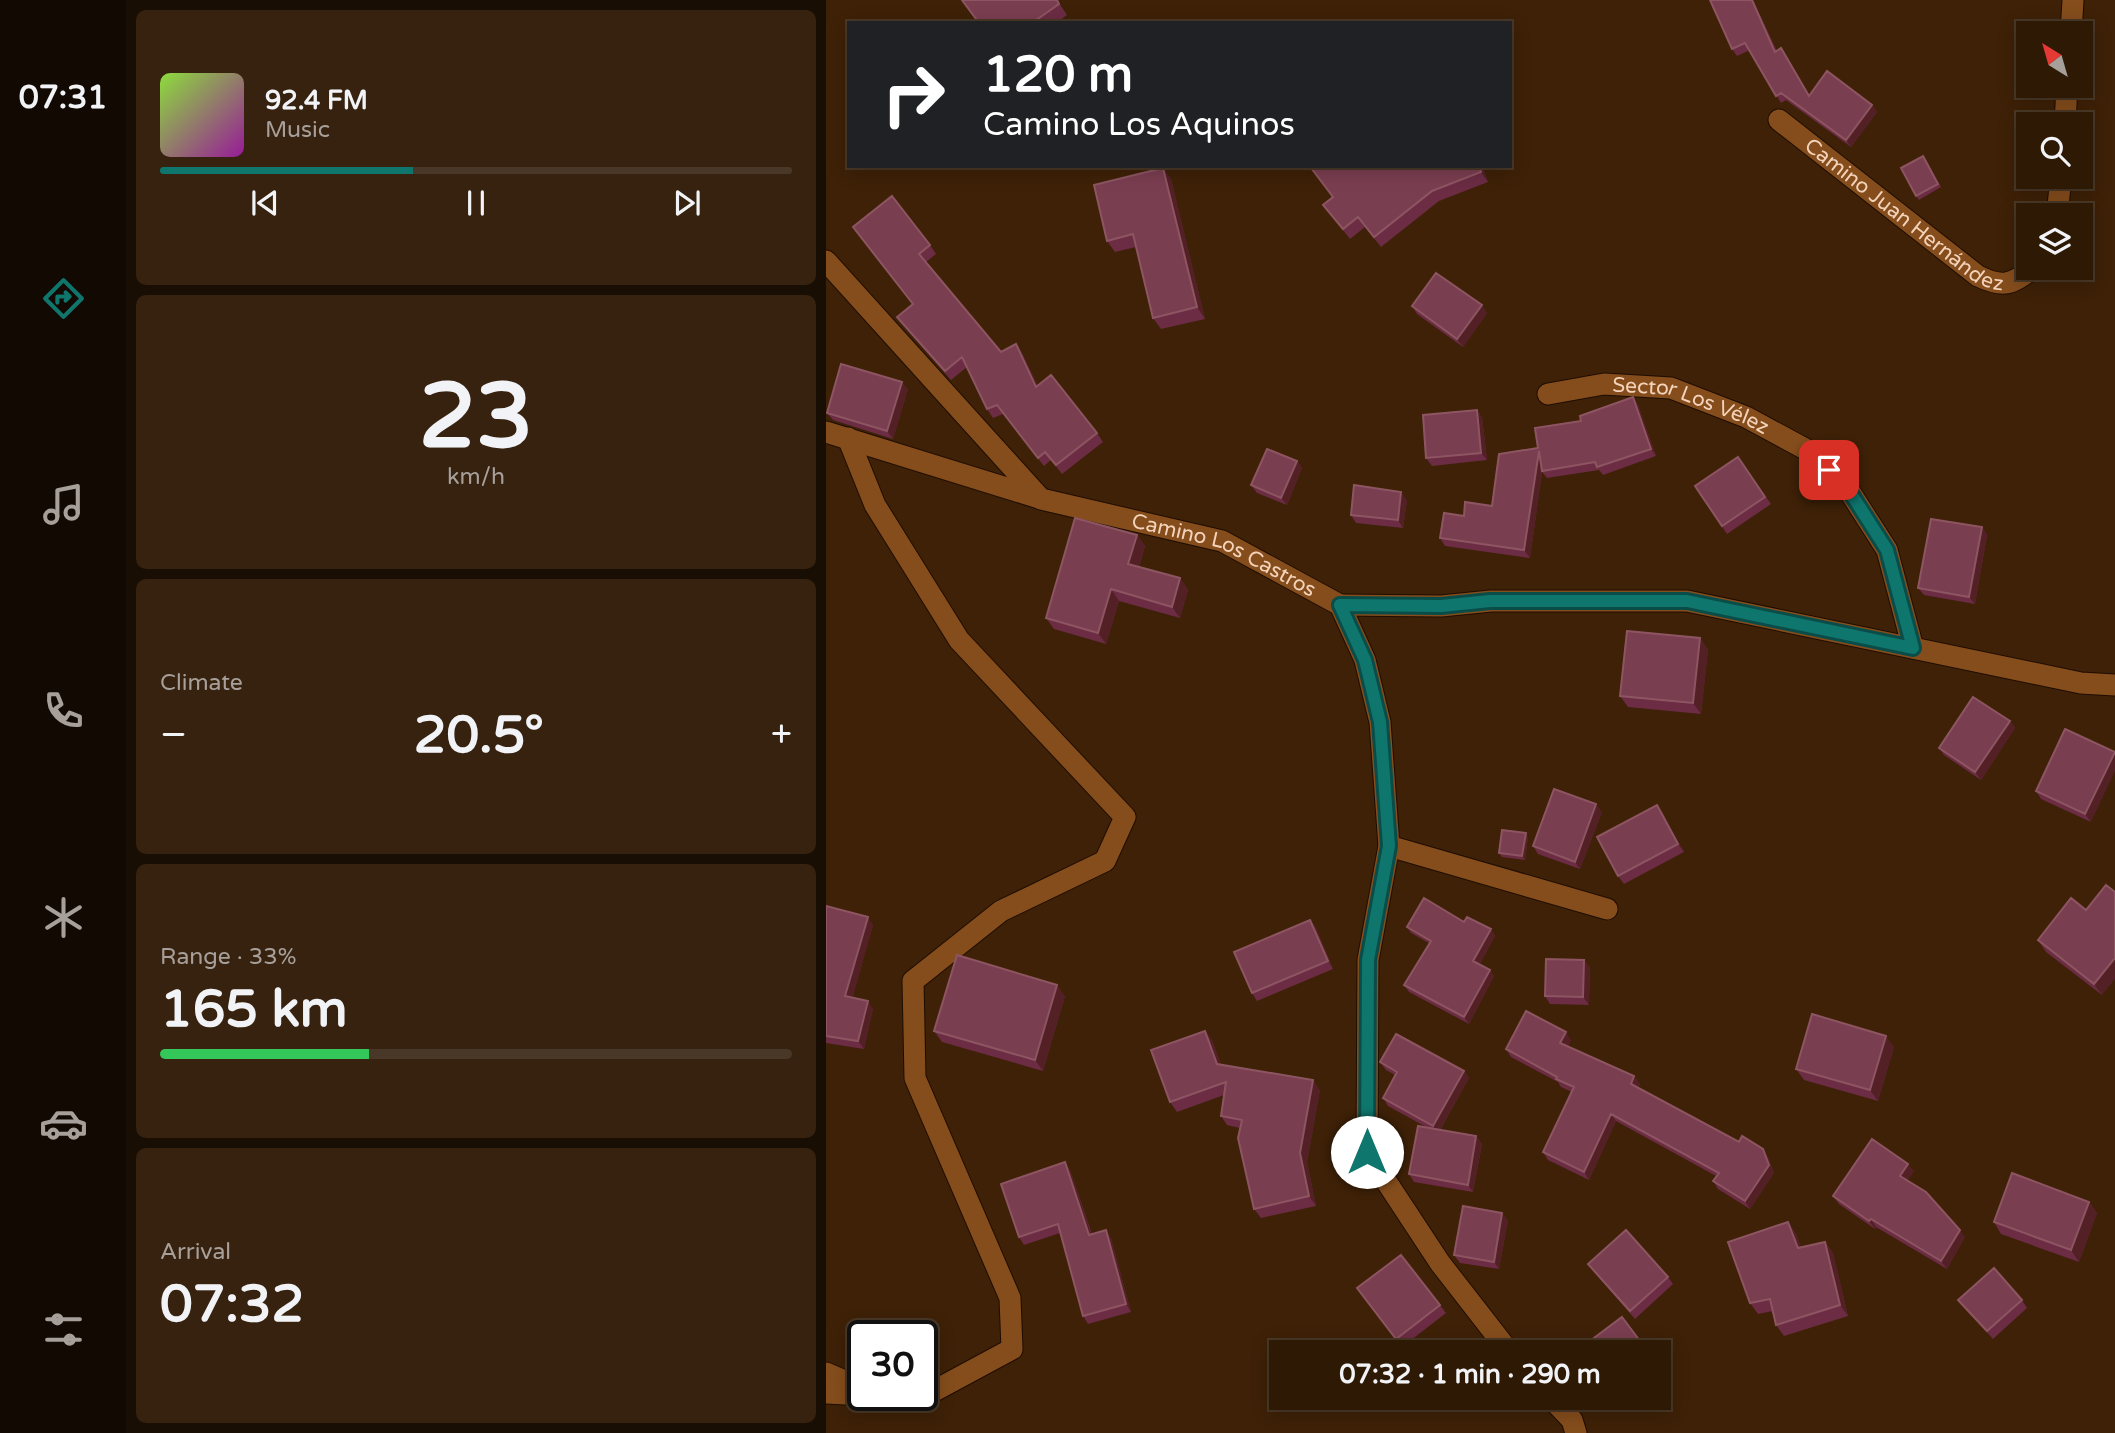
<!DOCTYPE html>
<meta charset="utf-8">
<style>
:root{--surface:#2e1905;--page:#36220f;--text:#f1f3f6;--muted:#a7a09a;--line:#493827;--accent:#0f766e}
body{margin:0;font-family:"Varela Round",sans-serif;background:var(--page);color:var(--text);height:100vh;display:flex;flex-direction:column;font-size:26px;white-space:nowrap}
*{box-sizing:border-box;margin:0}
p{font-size:23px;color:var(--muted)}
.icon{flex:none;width:38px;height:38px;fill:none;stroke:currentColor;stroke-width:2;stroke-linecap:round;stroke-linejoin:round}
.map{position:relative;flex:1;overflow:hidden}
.sheet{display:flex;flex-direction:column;gap:10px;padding:10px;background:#190e03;width:700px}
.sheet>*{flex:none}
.hud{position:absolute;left:21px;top:21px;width:665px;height:147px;border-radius:0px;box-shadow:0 4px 18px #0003,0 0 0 2px var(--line);background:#202124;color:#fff;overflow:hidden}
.needle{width:46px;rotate:323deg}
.fabs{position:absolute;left:1190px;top:21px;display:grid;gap:14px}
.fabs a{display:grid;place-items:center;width:77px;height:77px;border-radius:0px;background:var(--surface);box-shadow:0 4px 18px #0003,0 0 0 2px var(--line);font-size:35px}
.speed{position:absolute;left:21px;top:1320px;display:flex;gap:14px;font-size:35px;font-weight:700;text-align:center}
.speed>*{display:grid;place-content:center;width:91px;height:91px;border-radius:50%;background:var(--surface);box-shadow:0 4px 18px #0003,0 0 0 2px var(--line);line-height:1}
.speed .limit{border:4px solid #111;border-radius:10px;background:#fff;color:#111}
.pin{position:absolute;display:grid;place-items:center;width:60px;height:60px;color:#fff;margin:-30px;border-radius:14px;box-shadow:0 4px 10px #0006}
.me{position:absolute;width:77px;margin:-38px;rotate:0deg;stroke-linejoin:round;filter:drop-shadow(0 0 5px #0008)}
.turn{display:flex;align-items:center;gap:24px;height:147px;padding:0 21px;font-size:32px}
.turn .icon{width:91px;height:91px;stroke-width:2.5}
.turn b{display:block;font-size:49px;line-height:60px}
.big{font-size:52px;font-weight:700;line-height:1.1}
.sheet .card{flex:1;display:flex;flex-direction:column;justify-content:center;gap:10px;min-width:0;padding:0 24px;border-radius:10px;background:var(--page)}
.sheet .dial{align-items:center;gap:0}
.dial b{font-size:91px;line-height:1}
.song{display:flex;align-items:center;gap:21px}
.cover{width:84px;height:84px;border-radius:10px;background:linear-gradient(135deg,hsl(90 70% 55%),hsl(300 70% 35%))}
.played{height:7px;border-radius:4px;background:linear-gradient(90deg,var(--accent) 40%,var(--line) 40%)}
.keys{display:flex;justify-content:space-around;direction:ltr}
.heat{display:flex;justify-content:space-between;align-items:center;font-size:38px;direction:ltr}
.charge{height:10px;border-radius:5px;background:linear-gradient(90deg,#34c759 33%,var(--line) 0)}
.trip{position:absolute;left:443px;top:1340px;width:402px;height:70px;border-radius:0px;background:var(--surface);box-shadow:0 4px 18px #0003,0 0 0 2px var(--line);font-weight:700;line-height:70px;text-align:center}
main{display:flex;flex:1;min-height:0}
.tab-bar{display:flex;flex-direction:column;width:126px;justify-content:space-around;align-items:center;background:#120a02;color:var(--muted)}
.tab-bar .icon{width:49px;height:49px}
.tab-bar .active{color:var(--accent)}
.tab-bar b{font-size:32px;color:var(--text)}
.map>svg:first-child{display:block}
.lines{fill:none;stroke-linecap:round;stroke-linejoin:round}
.street-casing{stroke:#1f0d01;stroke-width:23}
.street{stroke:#854d1c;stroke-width:21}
.wall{fill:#6b2c44}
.shaded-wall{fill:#532026}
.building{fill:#7a3e51;stroke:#8d5561;stroke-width:2}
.route-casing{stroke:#0a4d48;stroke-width:18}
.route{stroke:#0f766e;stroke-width:12}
.labels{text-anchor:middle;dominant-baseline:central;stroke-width:7;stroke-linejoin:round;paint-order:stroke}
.street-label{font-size:21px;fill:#f4d3bb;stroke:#341700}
</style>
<main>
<nav class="tab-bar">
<b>07:31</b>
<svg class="icon active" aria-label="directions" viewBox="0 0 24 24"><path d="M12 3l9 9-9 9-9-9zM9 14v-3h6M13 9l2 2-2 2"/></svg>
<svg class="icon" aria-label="music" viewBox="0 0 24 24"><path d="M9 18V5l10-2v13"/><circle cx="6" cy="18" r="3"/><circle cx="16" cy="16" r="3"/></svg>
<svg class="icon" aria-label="phone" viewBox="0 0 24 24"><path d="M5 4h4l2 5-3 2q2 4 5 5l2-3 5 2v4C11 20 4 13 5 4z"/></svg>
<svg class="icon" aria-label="climate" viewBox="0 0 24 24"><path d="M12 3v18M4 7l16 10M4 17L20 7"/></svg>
<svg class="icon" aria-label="car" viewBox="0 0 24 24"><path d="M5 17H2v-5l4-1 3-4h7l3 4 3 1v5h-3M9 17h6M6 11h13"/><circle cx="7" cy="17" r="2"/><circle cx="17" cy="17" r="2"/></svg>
<svg class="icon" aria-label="filters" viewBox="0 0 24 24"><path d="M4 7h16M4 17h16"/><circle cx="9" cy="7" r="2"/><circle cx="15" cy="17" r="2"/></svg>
</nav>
<section class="sheet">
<div class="card">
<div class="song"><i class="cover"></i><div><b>92.4 FM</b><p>Music</p></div></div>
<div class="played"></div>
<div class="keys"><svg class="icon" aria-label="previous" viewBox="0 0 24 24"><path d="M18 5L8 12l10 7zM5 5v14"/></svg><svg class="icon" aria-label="pause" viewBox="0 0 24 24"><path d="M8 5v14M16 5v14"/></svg><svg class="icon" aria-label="next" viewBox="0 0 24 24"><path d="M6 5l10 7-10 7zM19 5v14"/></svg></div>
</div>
<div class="card dial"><b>23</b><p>km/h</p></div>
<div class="card"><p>Climate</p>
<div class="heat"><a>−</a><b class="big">20.5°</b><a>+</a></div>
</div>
<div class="card"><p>Range · 33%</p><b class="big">165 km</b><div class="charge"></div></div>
<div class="card"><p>Arrival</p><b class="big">07:32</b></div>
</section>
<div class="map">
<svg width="1289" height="1433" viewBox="0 0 1289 1433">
<rect width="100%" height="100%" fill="#3e2107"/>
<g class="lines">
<g class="street-casing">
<g id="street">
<path d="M1245,33L1247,0"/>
<path id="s1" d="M953,120L1152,276C1177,288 1185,285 1207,268"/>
<path d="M1239,124L1241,86"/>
<path d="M1231,215L1235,177"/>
<path id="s2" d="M0,261L215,499L396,541L514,605L539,660L554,722L563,846L542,960L541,1152L614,1263L684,1353"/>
<path id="s3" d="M722,394L778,384L845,388L920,417L983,451L1022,489L1061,550L1087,648"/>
<path d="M0,432L213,498"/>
<path d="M514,605L615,606L665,601H861L1255,683L1289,685"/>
<path d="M563,846L781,909"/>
<path d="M0,1373L37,1389"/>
<path d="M0,1393L95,1398L186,1349L184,1298L89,1078L87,981L175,911L279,861L299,817L133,640L49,505L22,438"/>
<path d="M725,1398L746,1420L750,1433"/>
</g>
</g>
<use href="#street" class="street"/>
</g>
<path class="wall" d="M231,0L241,15L230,23H152Z
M927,0L951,51L960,56L983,96L1046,105L1051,112L1025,147L960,100L955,103L924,50L911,56L906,49Z
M1100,160L1115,187L1093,200L1090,196Z
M489,166H656L662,182L613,201L555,247L539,227L524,239L497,205L507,197L486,169Z
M345,179L379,319L335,329L327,318L310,247L289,252L281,241Z
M27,227L104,245L110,254L100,262L175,352L190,344L196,353L212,386L271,433L277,442L236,474L225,460L218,466L177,414L167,418L161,409L141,367L125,380L77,325L71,317L86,304Z
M586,306L661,313L637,347L591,314Z
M82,389L67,439L7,420L1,413Z
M807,397L812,405L830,456L777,475L773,470L721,478L716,472L704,558L619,546L614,538L638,516L666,506L712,448L755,421Z
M656,417L661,460L606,466L600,458Z
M912,457L945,504L901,534L869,486Z
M471,461L476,468L461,505L431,493L425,485Z
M581,500L577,528L530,523L525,515Z
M1156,527L1161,535L1149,604L1098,595L1092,588Z
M311,535L319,546L313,567L354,578L362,590L354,618L293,601L280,644L228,629L220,618Z
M874,638L882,650L875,714L802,707L794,696Z
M1184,721L1189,728L1155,780L1118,755L1113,748Z
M1239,729L1265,822L1215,799L1210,791Z
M776,812L754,869L712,854L707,846Z
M836,812L858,852L798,884L792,876Z
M702,837L699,860L676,857L673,853Z
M0,906L47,925L26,998L47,1009L38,1049L0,1043Z
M1260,910L1276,995L1220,952L1212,940Z
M484,920L490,928L507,969L431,1001L426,993Z
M638,922L665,929L669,936L653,965L668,976L643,1024L583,992L578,985L603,943L585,933L581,927Z
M764,967L763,1005L724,1004L719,996Z
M239,996L217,1071L116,1042L108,1031Z
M379,1031L386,1040L395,1065L494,1090L481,1162L490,1206L435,1218L428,1209L414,1128L401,1125L395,1116L398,1095L351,1112L344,1102Z
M745,1040L742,1047L808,1076L814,1084L812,1087L942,1157L948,1173L924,1209L892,1189L887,1181L890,1176L790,1121L763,1180L722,1160L717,1152L746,1092L735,1087L732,1082L685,1057L680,1049Z
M1068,1047L1052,1101L978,1080L970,1069Z
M554,1062L638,1071L643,1078L614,1130L650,1136L656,1144L647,1192L588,1182L583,1174L602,1128L562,1106L557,1098L569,1075L560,1070Z
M244,1170L266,1234L285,1238L305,1312L262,1324L257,1316L234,1233L198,1245L193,1237Z
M1088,1171L1081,1181L1139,1237L1121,1269L1050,1227L1049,1229L1013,1204L1007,1196Z
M1263,1202L1271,1213L1253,1262L1175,1234L1168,1222Z
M682,1220L673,1269L634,1263L628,1255Z
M962,1222L970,1234L975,1247L999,1242L1007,1253L1022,1316L958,1336L950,1325L947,1311L932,1314L924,1303Z
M762,1264L842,1277L847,1284L809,1319L768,1272Z
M536,1296L614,1305L620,1313L576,1347Z
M1132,1300H1196L1201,1308L1167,1339L1138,1307Z"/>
<path class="shaded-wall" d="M926,0H927L954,59L949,52Z
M1046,105L1051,112L1025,147L1020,140Z
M653,166H656L662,182L655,172Z
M337,168L345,179L379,319L371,307Z
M656,305L661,313L637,347L631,339Z
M190,344L196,353L217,396L210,387Z
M76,382L82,389L67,439L61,431Z
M807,397L812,405L830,456L825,449Z
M651,410L656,417L661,460L655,453Z
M713,451L718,459L704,558L698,550Z
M471,461L476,468L461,505L455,498Z
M575,492L581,500L577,528L572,520Z
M1156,527L1161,535L1149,604L1143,597Z
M311,535L319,546L310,576L302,564Z
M354,578L362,590L354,618L346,607Z
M285,589L293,601L280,644L272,633Z
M874,638L882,650L875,714L867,703Z
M1184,721L1189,728L1155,780L1149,772Z
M1289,752V771L1265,822L1259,814Z
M770,804L776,812L754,869L749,862Z
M831,805L836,812L858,852L852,844Z
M700,833L702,837L699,860L696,856Z
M42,917L47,925L25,1004L19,996Z
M484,920L490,928L507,969L502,961Z
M665,929L669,936L651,968L647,961Z
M1289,958V979L1276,995L1268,984Z
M758,960L764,967L763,1005L757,997Z
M664,970L668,976L643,1024L638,1017Z
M231,985L239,996L217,1071L209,1060Z
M42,1001L47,1009L38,1049L32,1041Z
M379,1031L386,1040L398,1074L391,1064Z
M740,1032L745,1040L740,1051L734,1043Z
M1060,1036L1068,1047L1052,1101L1044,1090Z
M638,1071L643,1078L612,1133L607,1126Z
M808,1076L814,1084L811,1091L805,1084Z
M487,1080L494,1090L481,1162L490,1206L483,1196L474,1153Z
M785,1114L790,1121L763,1180L758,1172Z
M650,1136L656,1144L647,1192L642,1185Z
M937,1149L942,1157L948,1173L924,1209L919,1201Z
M239,1162L244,1170L268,1242L263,1235Z
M1082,1164L1088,1171L1079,1184L1074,1176Z
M1263,1202L1271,1213L1253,1262L1245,1250Z
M676,1213L682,1220L673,1269L668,1262Z
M1045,1219L1050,1227L1049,1229L1043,1221Z
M962,1222L970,1234L980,1259L972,1248Z
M280,1230L285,1238L305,1312L300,1304Z
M1134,1230L1139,1237L1121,1269L1115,1261Z
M999,1242L1007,1253L1022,1316L1014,1305Z"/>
<path class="building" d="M136,0H231L233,4L206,23H153Z
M884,0H926L949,52L955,48L983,96L1001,71L1046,105L1020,140L955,93L950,96L919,43L906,49Z
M1097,156L1112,184L1090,196L1075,168Z
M489,166H653L655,172L606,191L548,237L532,217L517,229L497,205L507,197L486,169Z
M337,168L371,307L327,318L307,234L281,241L268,185Z
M66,196L104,245L93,254L175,352L190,344L210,387L225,375L271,433L230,465L219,452L212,458L171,405L161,409L136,357L119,371L71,317L87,304L27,227Z
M610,273L656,305L631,339L586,306Z
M15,364L76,382L61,431L1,413Z
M807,397L825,449L771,467L769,462L716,471L713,451L698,550L614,538L618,513L638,516L639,502L666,506L673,454L712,448L709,428L755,421L754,416Z
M651,410L655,453L600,458L597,415Z
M441,449L471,461L455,498L425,485Z
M912,457L939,497L896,526L869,486Z
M528,485L575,492L572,520L525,515Z
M249,518L311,535L302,564L354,578L346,607L285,589L272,633L220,618Z
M1105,519L1156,527L1143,597L1092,588Z
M801,631L874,638L867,703L794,696Z
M1147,697L1184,721L1149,772L1113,748Z
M1239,729L1289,752L1259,814L1210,791Z
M728,789L770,804L749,862L707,846Z
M831,805L852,844L792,876L771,837Z
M676,830L700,833L696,856L673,853Z
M1280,885L1289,892V958L1268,984L1212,940L1245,898L1260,910Z
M598,898L638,922L641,917L665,929L647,961L664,970L638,1017L578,985L605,941L581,927Z
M0,906L42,917L19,996L42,1001L32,1041L0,1036Z
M484,920L502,961L426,993L408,952Z
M131,955L231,985L209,1060L108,1031Z
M720,959L758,960L757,997L719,996Z
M700,1011L740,1032L734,1043L808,1076L805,1084L913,1142L916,1136L937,1149L943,1165L919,1201L887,1181L893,1173L785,1114L758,1172L717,1152L748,1087L730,1079L731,1077L680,1049Z
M986,1014L1060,1036L1044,1090L970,1069Z
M379,1031L391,1064L487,1080L474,1153L483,1196L428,1209L412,1138L416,1120L395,1116L400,1082L344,1102L325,1050Z
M570,1034L638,1071L607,1126L557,1098L571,1072L554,1062Z
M592,1126L650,1136L642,1185L583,1174Z
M1046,1139L1082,1164L1074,1176L1100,1192L1134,1230L1115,1261L1045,1219L1043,1221L1007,1196Z
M239,1162L263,1235L280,1230L300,1304L257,1316L232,1224L193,1237L175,1184Z
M1186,1173L1263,1202L1245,1250L1168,1222Z
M637,1206L676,1213L668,1262L628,1255Z
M962,1222L972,1248L999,1242L1014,1305L950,1325L944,1299L924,1303L902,1242Z
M800,1230L842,1277L804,1311L762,1264Z
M575,1255L614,1305L570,1339L531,1288Z
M1168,1268L1196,1300L1161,1331L1132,1300Z
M796,1317L823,1353H748Z"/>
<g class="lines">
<g class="route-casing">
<path id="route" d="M541,1152L542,960L563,846L554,722L539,660L514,605L615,606L664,601H861L1087,648L1061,550L1022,489L1003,470"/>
</g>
<use href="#route" class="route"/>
</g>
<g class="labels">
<g class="street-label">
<text stroke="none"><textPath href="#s1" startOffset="158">Camino Juan Hernández</textPath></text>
<text stroke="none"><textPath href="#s3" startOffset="147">Sector Los Vélez</textPath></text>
<text stroke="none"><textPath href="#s2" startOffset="513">Camino Los Castros</textPath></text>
</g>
</g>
</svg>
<div class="fabs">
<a><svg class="needle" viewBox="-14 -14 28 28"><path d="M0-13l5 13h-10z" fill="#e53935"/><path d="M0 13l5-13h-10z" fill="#a7a09a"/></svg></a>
<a><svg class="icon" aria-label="search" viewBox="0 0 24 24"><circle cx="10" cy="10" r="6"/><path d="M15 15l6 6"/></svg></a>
<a><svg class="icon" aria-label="layers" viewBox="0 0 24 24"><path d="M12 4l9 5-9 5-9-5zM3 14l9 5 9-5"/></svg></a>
</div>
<div class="speed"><div class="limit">30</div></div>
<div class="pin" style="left:1003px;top:470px;background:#d93025"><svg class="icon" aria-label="arrive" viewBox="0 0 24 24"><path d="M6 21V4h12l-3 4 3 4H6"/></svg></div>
<svg class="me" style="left:541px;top:1152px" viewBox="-20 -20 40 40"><circle r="19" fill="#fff"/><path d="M0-13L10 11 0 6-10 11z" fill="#0f766e"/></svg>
<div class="trip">07:32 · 1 min · 290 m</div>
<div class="hud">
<div class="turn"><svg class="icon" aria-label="right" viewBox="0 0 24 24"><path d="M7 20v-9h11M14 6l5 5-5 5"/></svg><div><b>120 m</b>Camino Los Aquinos</div></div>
</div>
</div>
</main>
